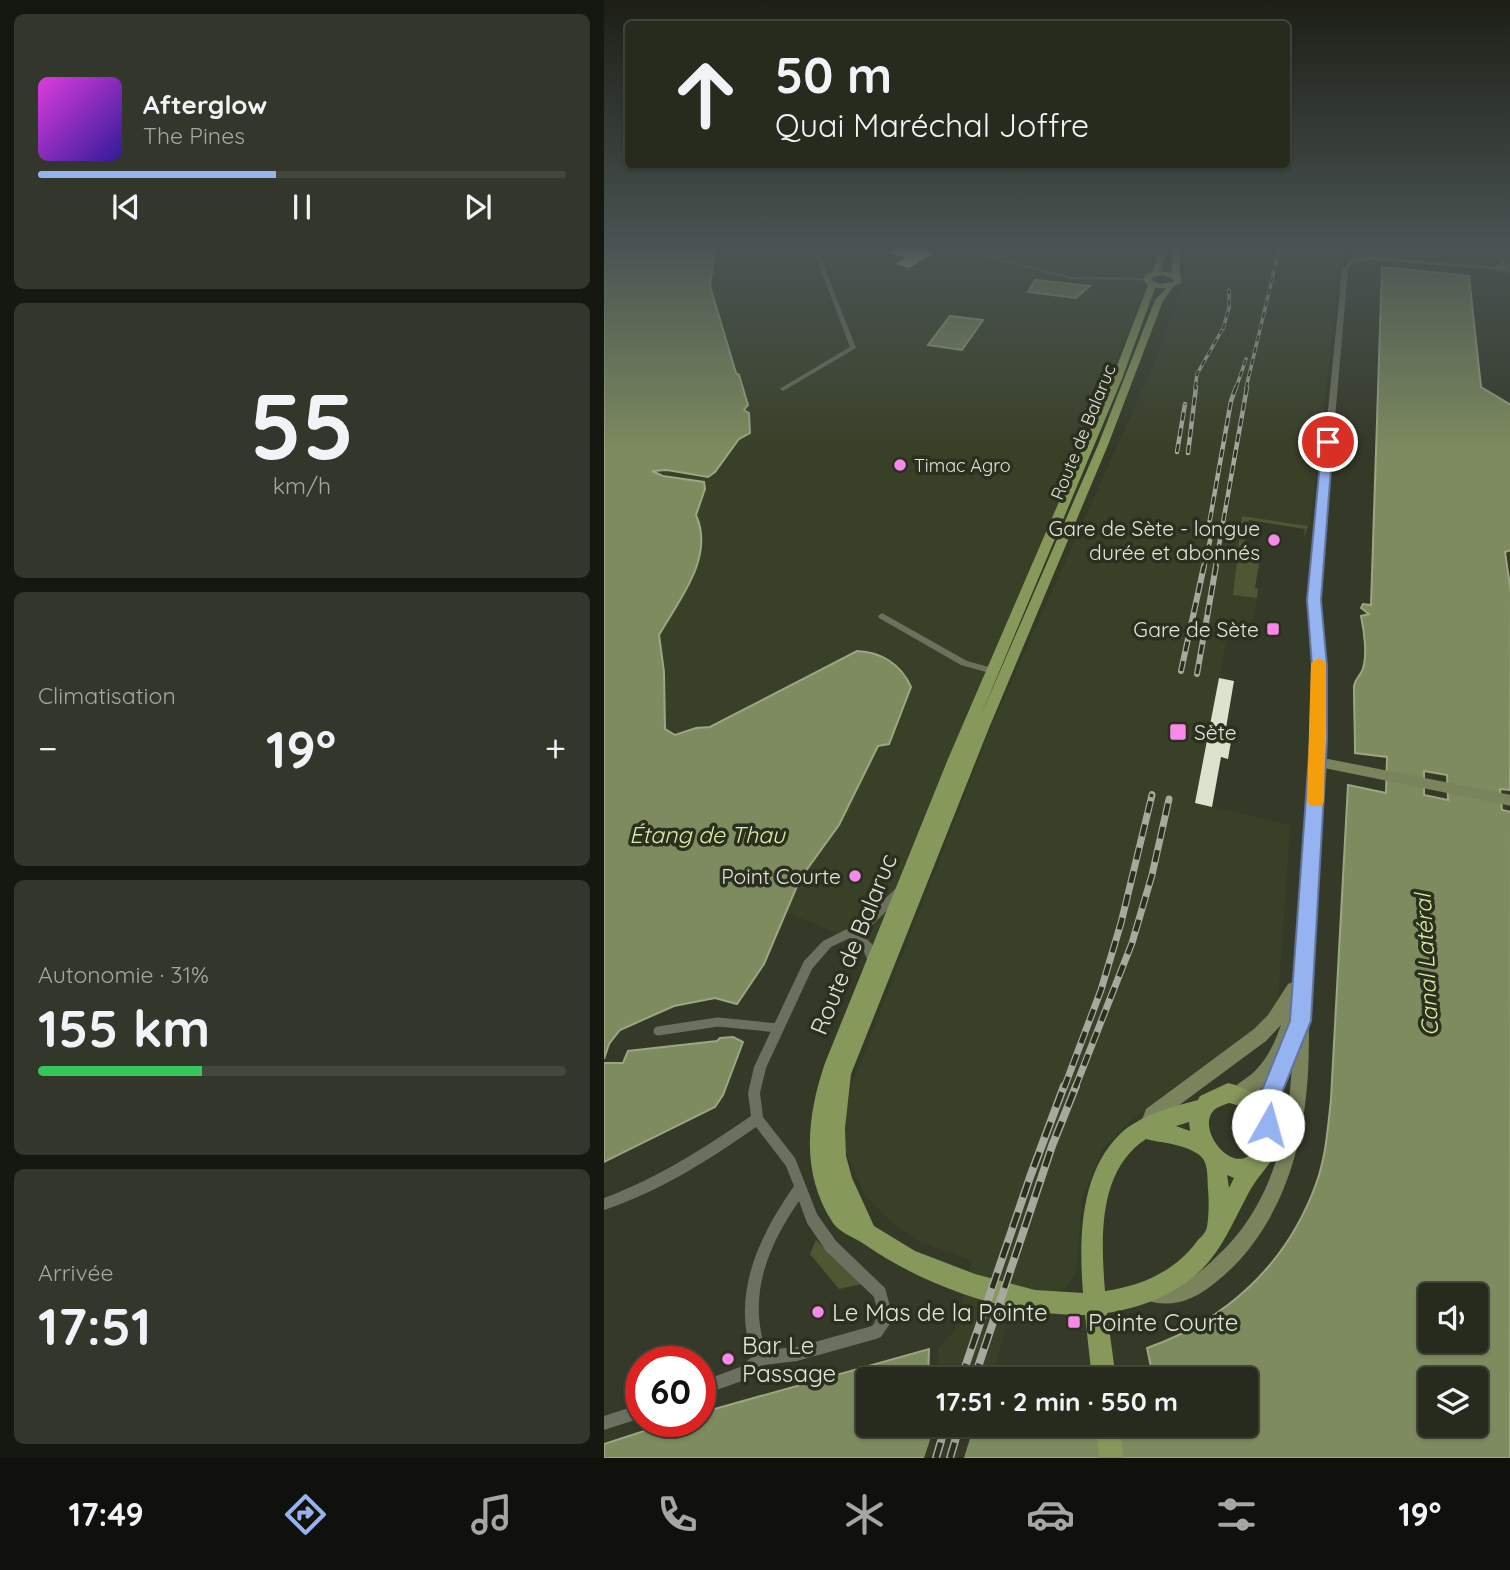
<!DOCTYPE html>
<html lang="fr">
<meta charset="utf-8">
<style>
:root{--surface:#272b1e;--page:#33372b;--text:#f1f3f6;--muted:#a4a7a4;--line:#43473c;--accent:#95b2f1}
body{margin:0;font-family:Quicksand,sans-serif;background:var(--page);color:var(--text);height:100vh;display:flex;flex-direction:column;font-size:26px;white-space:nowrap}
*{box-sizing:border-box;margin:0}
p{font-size:23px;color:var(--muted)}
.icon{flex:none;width:38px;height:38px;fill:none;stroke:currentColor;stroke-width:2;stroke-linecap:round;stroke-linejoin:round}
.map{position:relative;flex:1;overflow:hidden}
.panel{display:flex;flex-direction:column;gap:14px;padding:14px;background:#151810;width:604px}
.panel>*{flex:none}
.banner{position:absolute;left:21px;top:21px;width:665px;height:147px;border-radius:7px;box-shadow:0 2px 5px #0004,0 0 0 2px var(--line);background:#272b1e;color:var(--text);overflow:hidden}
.fabs{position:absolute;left:814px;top:1283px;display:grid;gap:14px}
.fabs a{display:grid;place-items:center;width:70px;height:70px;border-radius:7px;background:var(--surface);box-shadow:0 2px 5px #0004,0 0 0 2px var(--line);font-size:35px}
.speed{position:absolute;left:21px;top:1346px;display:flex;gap:14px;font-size:35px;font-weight:700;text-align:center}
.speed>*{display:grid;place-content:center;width:91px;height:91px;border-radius:50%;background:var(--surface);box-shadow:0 2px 5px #0004,0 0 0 2px var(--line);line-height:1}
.speed .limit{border:10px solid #d22;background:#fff;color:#111}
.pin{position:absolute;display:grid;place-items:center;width:60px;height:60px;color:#fff;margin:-30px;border:4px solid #fff;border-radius:50%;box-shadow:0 2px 7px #0007}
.me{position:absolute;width:77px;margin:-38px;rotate:7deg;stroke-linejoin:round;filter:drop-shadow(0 0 5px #0008)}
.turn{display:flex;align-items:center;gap:24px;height:147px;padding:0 35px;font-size:32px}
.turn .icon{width:91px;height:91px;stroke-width:2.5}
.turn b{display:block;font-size:49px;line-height:60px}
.big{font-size:52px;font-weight:700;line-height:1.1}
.panel .card{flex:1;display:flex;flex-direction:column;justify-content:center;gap:10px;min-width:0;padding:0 24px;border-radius:10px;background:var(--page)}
.panel .dial{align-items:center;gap:0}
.dial b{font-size:91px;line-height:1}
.song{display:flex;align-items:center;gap:21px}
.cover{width:84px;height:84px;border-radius:10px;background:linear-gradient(135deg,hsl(300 70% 55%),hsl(250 70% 35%))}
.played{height:7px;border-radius:4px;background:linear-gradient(90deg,var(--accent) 45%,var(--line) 45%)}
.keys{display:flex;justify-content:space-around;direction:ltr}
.heat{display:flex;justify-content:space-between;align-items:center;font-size:38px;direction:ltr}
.charge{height:10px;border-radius:5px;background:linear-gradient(90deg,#34c759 31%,var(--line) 0)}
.trip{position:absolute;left:252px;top:1367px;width:402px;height:70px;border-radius:7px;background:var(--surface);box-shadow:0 2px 5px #0004,0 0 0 2px var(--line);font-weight:700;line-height:70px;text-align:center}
.dock{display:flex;height:112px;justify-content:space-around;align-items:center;background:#10110c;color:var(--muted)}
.dock .icon{width:49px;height:49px}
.dock .active{color:var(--accent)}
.dock b{font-size:32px;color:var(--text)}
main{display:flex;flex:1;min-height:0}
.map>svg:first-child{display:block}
.built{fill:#394028}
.green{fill:#4d5734}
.water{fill:#7d8b5e;stroke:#9ba683;stroke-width:2;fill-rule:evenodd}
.pier{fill:#343928}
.building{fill:#dbe2cd}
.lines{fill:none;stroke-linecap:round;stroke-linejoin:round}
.pedestrian{stroke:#6b715e;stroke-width:9}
.minor{fill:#6b715e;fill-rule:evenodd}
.tertiary{fill:#6b715e;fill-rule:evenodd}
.secondary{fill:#79845c;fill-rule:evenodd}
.primary{fill:#87985b;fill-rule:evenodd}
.rail-far4-casing{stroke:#a6a99d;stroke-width:3.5}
.rail-far3-casing{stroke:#a6a99d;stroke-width:4.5}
.rail-far2-casing{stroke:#a6a99d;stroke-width:6}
.rail-far1-casing{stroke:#a6a99d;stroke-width:7}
.rail-casing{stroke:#a6a99d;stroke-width:8}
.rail-far4{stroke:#2a2f1e;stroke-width:2;stroke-dasharray:6;stroke-linecap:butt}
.rail-far3{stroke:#2a2f1e;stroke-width:2.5;stroke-dasharray:8;stroke-linecap:butt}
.rail-far2{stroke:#2a2f1e;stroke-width:3.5;stroke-dasharray:10;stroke-linecap:butt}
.rail-far1{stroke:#2a2f1e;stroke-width:4.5;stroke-dasharray:12;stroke-linecap:butt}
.rail{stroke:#2a2f1e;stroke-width:5;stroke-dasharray:16;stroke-linecap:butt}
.route{fill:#95b2f1;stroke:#61749d;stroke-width:2}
.slow{fill:#f59e0b}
.poi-dot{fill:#f888ea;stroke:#2a2f1e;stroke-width:2.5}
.labels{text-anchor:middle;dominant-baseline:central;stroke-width:7;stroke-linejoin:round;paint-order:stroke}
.far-street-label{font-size:18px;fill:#e1e4da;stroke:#2a2f1e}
.far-poi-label{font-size:18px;fill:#e1e4da;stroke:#2a2f1e;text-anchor:start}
.poi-label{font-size:21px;fill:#e1e4da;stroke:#2a2f1e;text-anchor:end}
.water-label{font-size:23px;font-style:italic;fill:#d8eda5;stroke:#2a2f1e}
.near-street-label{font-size:24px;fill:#e1e4da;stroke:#2a2f1e}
.near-poi-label{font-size:24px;fill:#e1e4da;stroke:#2a2f1e;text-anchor:start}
</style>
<main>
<section class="panel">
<div class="card">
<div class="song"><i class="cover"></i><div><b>Afterglow</b><p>The Pines</p></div></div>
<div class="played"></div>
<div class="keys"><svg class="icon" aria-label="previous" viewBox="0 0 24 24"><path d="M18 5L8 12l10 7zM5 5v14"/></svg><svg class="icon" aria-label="pause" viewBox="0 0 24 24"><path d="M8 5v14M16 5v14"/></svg><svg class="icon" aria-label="next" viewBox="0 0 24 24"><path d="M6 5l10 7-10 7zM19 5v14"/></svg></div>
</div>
<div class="card dial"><b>55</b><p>km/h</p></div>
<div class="card"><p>Climatisation</p>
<div class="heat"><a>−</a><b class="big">19°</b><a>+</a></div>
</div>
<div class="card"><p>Autonomie · 31%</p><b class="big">155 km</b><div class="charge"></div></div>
<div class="card"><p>Arrivée</p><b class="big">17:51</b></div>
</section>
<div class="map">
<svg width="907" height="1458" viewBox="0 0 907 1458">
<rect width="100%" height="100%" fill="#343928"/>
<path class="built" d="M111,246H559L274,950L181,912L196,879L227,838L274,746L285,744L307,687L303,677L291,664L269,652L253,651L106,727L92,728L71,735L61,729L55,635L82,592L97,550V527L92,515L101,482L47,472L50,469L63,470L104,477L146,429L144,416L139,408L144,404L141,393L135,375L132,373L105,286Z
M583,246H906V268L738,252L706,526L638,516L629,594L653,598L647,634L625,630L615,678L622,728L629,730L624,759L617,758L608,807L686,825L674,1003L654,1026L558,1096L524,1123L499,1149L478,1198L472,1274L456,1294L428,1315L405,1316L388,1379H333L334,1348L351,1330L368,1260L316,1242L287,1221L261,1196L242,1152L241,1102L388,725L556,350L582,274Z"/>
<path class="green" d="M638,516L704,526L700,538L701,529L645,520L639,548L657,551L651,588L654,589L653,598L629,595Z
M212,1240L258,1284L235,1289L206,1254Z"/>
<path class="water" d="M0,246H111L106,286L132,373L135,375L144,405L140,410L145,413L146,433L135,439L111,472L104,477L63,470L48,471L59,476L100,482L101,489L92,515C111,557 75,600 55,635L60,672L61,729L71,735L92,728L106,727L253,651C277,652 297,664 307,687L285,744L274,746L235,825L196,879L160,964L133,1004L111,998L70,1006L16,1030L5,1044L0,1059Z
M778,267L865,276L877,387L907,405V550L901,552L907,593L906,790L896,789L898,810L907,812L906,1458H0V1444L71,1421H96V1413L325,1349L324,1379H264V1424H642V1379H538L548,1372L543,1348C623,1320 683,1264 712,1184C722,1157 724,1127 727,1099L744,785L782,793L783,757L751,753C751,731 750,708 750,686C751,679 755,677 758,671C764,657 760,630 757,616L765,614L757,608L759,604L767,605ZM820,771L843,775L844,800L820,795ZM826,1295H872V1340H826ZM826,1379H872V1424H826Z
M431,280H432L486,286L472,298L424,292Z
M346,316L379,320L358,350L324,345Z
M129,1037L139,1042L119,1095L111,1107L0,1162V1063H19L24,1051L113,1041L116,1038Z"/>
<path class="pier" d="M331,1425H370L360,1458H320Z"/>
<path class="building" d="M296,246H304L330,253L305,268L291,264L302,257L284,253Z
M615,678L630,681L622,728L629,730L624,759L617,757L608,807L591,803Z"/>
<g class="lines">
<path class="pedestrian" d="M54,1031L114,1022L174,1028"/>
<path class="minor" d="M208,246H212L252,348L179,391L176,389L177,388L246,347Z
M337,246H346L467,277L543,278L545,279L543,280L467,279Z
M278,613L363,661L392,669L393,671L389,674L357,665L275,618L274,616Z
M294,888L298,890L299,893L298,896L265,928L256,933L268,944L274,960L273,964L269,965L265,964L258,947L246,938L227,947L208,969L162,1068L156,1093L159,1117L191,1158L213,1214L232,1241L281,1288L287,1310L285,1325L277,1337L272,1339L193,1361L160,1365L146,1378L96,1396V1382L136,1367L149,1356C147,1349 144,1342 143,1335C133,1281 160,1229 190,1186L182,1166L152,1127C102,1162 58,1190 0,1210V1198C54,1178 100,1148 147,1116L144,1093L150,1067L200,961L219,941L257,922L290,890ZM195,1201L203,1223L222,1251L270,1297L273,1310L271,1322L268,1326L193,1347L162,1350C143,1296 164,1246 195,1201Z
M37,1404V1418L0,1430V1416Z"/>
<path class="tertiary" d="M886,246H891L903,264L907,263V267H902L907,269V273L898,270L768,260L750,262L744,270L715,600L720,673L719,762L718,765H710L709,762L710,673L705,600L738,270L746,260L768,256L892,267V265L898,264Z"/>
<path class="secondary" d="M714,757L907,795V806L720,768C716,846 712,924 706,1001C704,1029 706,1058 703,1086C697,1160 671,1235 612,1282C591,1300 566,1310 539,1299L536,1292L539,1285C552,1280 567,1288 581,1281C592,1276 602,1267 611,1258C667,1208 685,1135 688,1062L676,1090L667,1123L661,1126L655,1123L652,1117L663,1083L653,1092L634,1102L628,1100L626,1094C630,1084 643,1079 651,1071C664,1058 671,1042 677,1025L662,1041L555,1120L551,1131L545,1134L539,1131L536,1125L542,1109L650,1029L664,1015L684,984L689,982L692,983L708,762L710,758Z"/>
<path class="primary" d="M558,246H565L556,271L568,273L569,246H577L575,270L578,283L570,286L559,301L504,445L385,728L247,1074L241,1128L242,1156L248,1178L270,1226L311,1251L371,1274L431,1290L479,1293C475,1241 475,1174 516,1134C536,1115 568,1107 594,1100L596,1096L624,1083C657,1091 689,1120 670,1156C662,1170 650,1181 643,1196C629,1222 617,1252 595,1272C570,1295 536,1308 503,1313L512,1379H488L481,1315C405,1316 322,1287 260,1244C250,1237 236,1233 229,1223C196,1173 203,1116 221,1063L344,759L508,379L544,285L539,281L542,274L548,273ZM559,275L569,279L570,282L556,284L547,280L548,278ZM551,288H562L551,300L494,445L377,715L518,379ZM625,1103C646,1107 660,1123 654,1145C651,1149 647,1155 643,1157C622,1168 593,1127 610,1110C613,1107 620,1105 625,1103ZM585,1122L586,1131L572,1126ZM542,1139C558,1143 580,1144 594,1154C605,1161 603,1176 604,1189C605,1200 605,1215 603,1227C602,1232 598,1236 594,1240C572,1271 537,1286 501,1291C497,1240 493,1171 542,1139ZM623,1175L630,1178L625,1188Z
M492,1424H516L519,1458H495Z"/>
<g class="rail-far4-casing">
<path id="rail-far4" d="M619,329L625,308V290
M591,388L593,374L618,330
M632,388L642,359
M642,388L676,246"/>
</g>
<g class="rail-far3-casing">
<path id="rail-far3" d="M573,452L581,404
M584,453L592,387
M603,536L627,401L632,387
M600,568L609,527
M611,568L643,387"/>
</g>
<g class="rail-far2-casing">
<path id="rail-far2" d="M577,671L600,566
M593,674L612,566
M547,797L548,794"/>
</g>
<g class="rail-far1-casing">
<path id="rail-far1" d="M460,1088L497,990L517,923L548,795
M471,1088L528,943L548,875L565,799"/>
</g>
<g class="rail-casing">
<path id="rail" d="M357,1379L426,1177L460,1086
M370,1379L448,1146L472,1086
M332,1458L342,1424
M346,1458L356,1424"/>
</g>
<use href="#rail-far4" class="rail-far4"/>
<use href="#rail-far3" class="rail-far3"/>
<use href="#rail-far2" class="rail-far2"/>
<use href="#rail-far1" class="rail-far1"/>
<use href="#rail" class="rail"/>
</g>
<linearGradient id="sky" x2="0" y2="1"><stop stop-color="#1d1f16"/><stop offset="0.55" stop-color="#4a5453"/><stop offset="1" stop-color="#4a5453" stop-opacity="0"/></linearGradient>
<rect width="907" height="451" fill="url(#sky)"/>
<path class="route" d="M724,439L729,442L717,600L723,666V741L707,1021L679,1090L672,1117L675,1125L672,1133L664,1136L656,1133L650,1117L658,1090L686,1021L706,741L708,666L703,600L718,442Z"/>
<path class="slow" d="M715,658L722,663L720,801L718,806H706L703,801L707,663Z"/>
<g class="poi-dot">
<circle cx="296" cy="465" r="7"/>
<circle cx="670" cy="540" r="7"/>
<rect x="662" y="622" width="14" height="14" rx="3.5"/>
<rect x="565" y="723" width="18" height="18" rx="3.5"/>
<circle cx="251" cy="876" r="7"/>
<circle cx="214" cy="1312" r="7"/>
<rect x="463" y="1315" width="14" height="14" rx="3.5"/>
<circle cx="124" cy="1359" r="7"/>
</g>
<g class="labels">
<g class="far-street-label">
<text transform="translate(479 432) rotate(-68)">Route de Balaruc</text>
</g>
<g class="far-poi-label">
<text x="310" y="465">Timac Agro</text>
</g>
<g class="poi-label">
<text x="656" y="528">Gare de Sète - longue<tspan x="656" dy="24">durée et abonnés</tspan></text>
<text x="655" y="629">Gare de Sète</text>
<text x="590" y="732" text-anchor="start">Sète</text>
<text x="237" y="876">Point Courte</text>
</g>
<g class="water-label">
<text x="103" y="834">Étang de Thau</text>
<text transform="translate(822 965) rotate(-93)">Canal Latéral</text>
</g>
<g class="near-street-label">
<text transform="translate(249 944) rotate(-68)">Route de Balaruc</text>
</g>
<g class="near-poi-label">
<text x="228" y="1312">Le Mas de la Pointe</text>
<text x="484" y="1322">Pointe Courte</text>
<text x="138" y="1345">Bar Le<tspan x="138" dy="28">Passage</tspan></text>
</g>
</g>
</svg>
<div class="fabs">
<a><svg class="icon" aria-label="sound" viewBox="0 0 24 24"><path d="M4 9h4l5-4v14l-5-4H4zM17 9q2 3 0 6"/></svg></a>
<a><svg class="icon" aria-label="layers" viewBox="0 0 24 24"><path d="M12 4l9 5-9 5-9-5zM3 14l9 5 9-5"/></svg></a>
</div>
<div class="speed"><div class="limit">60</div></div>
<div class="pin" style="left:724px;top:442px;background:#d93025"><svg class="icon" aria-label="arrive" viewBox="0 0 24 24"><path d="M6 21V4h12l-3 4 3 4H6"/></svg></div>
<svg class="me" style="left:664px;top:1125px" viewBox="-20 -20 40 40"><circle r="19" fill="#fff"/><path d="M0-13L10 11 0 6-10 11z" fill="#95b2f1"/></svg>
<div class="trip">17:51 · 2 min · 550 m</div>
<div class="banner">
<div class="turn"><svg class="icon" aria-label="ahead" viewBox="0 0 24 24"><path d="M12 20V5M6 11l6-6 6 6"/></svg><div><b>50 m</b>Quai Maréchal Joffre</div></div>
</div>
</div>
</main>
<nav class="dock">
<b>17:49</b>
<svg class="icon active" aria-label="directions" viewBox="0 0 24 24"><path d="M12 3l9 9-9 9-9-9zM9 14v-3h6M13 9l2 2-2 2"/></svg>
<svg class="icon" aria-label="music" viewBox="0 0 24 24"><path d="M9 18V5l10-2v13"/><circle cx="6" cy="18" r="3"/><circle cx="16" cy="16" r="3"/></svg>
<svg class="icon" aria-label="phone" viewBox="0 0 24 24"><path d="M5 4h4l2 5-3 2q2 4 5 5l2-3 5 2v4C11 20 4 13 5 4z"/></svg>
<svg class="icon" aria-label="climate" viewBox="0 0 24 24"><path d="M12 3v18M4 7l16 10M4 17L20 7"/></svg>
<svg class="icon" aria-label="car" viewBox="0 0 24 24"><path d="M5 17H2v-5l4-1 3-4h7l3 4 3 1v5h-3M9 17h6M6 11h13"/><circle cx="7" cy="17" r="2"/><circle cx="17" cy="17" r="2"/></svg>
<svg class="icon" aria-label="filters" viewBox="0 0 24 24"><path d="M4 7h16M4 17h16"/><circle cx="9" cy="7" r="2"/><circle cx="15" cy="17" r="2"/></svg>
<b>19°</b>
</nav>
